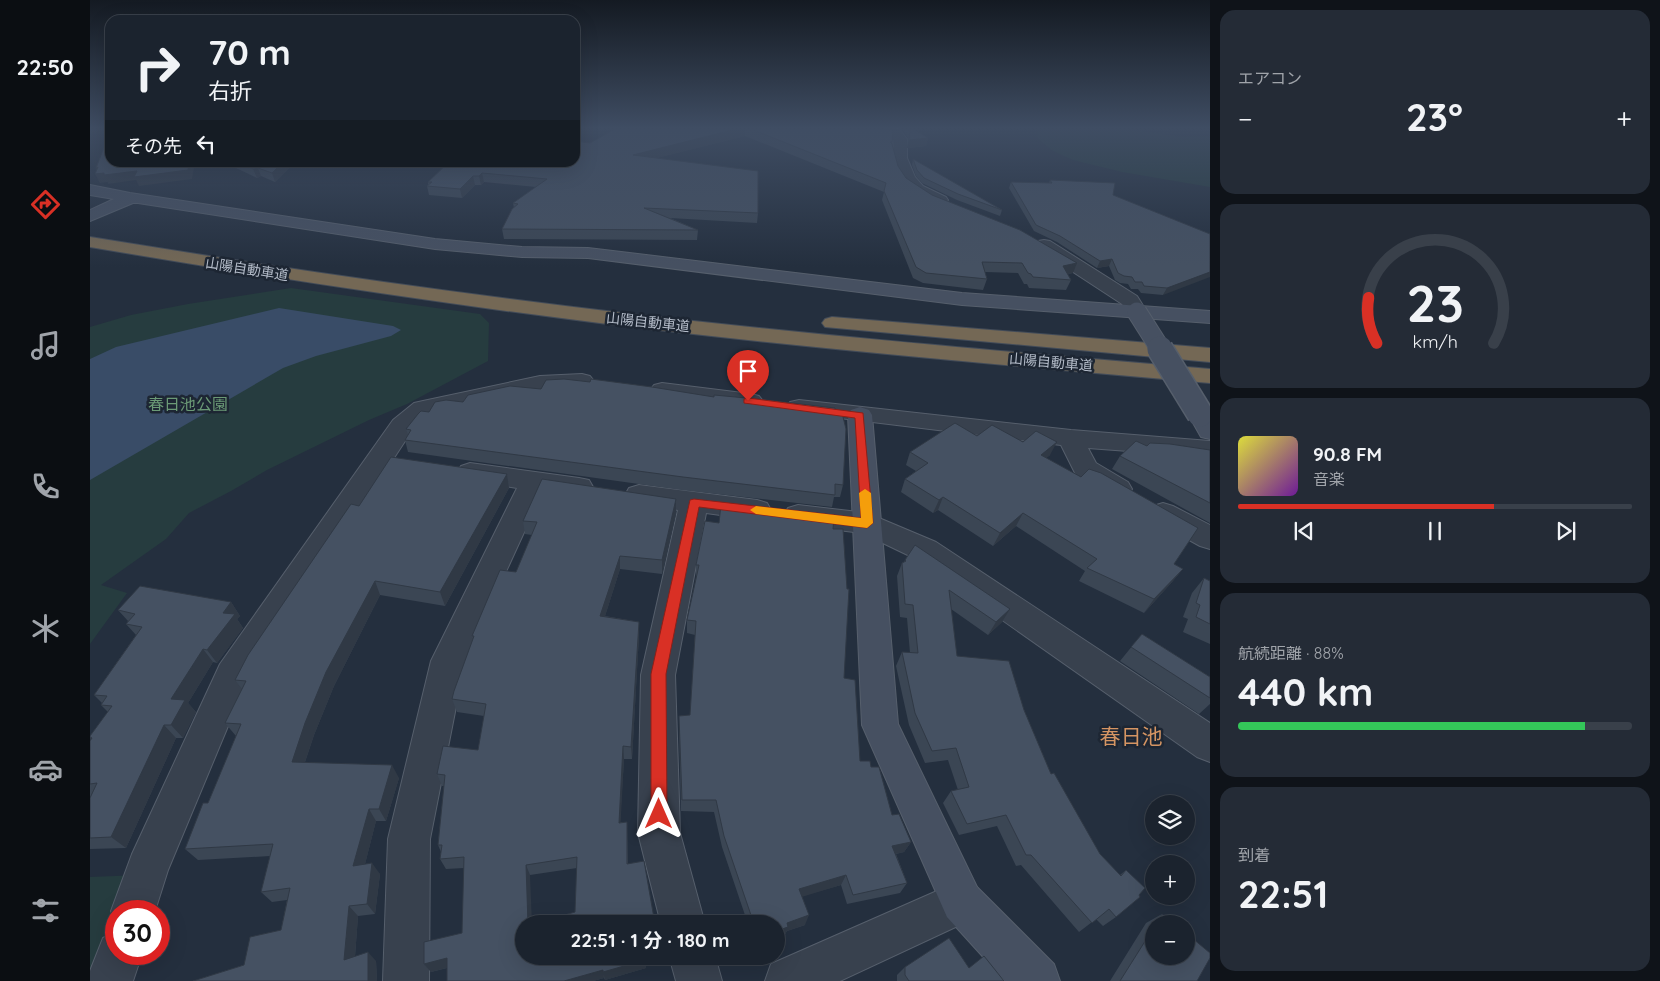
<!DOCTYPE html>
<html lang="ja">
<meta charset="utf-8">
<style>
:root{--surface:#1b232e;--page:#242b36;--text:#f1f3f6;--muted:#a0a4aa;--line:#39404a;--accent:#d93025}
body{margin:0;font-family:Quicksand,"Noto Sans JP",sans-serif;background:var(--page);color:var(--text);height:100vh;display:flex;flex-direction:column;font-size:19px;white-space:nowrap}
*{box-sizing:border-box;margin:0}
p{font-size:16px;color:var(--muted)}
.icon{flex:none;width:28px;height:28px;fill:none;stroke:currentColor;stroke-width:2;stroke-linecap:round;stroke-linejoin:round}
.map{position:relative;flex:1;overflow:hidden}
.side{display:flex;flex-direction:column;gap:10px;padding:10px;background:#0f1319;width:450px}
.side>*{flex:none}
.guide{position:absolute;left:15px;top:15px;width:475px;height:152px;border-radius:15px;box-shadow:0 5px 20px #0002,0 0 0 1px var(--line);background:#1b232e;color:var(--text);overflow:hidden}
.tools{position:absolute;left:1055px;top:795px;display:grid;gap:10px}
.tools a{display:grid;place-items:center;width:50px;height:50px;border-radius:50%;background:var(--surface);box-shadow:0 5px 20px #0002,0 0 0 1px var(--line);font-size:25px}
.speed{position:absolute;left:15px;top:900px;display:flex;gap:10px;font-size:25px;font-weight:700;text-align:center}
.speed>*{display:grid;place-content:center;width:65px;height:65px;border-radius:50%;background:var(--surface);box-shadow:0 5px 20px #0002,0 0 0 1px var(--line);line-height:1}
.speed .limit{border:8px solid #d22;background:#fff;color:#111}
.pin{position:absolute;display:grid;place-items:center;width:42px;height:42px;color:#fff;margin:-51px -21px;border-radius:50% 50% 50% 0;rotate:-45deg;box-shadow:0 0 5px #0007}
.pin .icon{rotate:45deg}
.me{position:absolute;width:55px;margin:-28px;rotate:0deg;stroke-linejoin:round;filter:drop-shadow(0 0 4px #0008)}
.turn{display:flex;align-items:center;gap:18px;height:105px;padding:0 20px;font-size:22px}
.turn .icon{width:65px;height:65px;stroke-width:2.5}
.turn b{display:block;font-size:35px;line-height:42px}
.then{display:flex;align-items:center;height:48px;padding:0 20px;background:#0003;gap:10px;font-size:19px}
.big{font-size:38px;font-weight:700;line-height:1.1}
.side .card{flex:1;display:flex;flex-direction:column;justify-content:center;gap:8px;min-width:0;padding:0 18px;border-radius:15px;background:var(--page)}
.side .dial{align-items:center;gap:0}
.dial svg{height:130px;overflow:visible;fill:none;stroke:var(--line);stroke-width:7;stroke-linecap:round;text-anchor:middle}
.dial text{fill:var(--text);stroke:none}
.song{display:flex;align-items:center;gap:15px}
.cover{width:60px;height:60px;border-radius:8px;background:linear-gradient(135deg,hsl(60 70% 55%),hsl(280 70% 35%))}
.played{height:5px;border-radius:2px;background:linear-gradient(90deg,var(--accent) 65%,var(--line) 65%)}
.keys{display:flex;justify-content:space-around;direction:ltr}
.heat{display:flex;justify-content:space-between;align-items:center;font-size:28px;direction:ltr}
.charge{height:8px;border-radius:4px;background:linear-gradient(90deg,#34c759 88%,var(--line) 0)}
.trip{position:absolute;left:425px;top:915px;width:270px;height:50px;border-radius:25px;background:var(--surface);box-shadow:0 5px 20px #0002,0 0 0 1px var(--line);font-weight:700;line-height:50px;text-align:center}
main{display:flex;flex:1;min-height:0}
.tab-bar{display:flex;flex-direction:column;width:90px;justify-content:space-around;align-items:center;background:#0b0e12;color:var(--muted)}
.tab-bar .icon{width:35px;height:35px}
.tab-bar .current{color:var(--accent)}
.tab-bar b{font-size:22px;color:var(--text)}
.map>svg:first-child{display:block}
.green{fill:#263c3f}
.water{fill:#394c67}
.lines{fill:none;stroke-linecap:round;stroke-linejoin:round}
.street-casing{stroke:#565f6c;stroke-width:2}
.secondary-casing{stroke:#565f6c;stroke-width:2}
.highway-casing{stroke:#434c59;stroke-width:2}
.street{fill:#38414e;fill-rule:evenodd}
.secondary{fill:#465061;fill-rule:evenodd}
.highway{fill:#746855;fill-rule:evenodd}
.secondary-bridge-far1-casing{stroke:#565f6c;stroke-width:21;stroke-linecap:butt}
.secondary-bridge-casing{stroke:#565f6c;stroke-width:28;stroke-linecap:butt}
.secondary-bridge-far1{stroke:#465061;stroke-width:19}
.secondary-bridge{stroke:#465061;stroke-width:25}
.wall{fill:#3b4654}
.shaded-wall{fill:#303945}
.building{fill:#455162;stroke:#303945}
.route{fill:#d93025;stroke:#8d1f18}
.slow{fill:#f59e0b}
.labels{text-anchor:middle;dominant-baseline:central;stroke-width:5;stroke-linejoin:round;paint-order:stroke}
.far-street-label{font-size:14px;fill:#b4bcc9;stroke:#1d2633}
.park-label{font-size:16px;fill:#6b9a76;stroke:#1d2633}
.near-neighbourhood-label{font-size:21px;fill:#d59563;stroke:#1d2633}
</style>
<main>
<nav class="tab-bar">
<b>22:50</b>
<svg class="icon current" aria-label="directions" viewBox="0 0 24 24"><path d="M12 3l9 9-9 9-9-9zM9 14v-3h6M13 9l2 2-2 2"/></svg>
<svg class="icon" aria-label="music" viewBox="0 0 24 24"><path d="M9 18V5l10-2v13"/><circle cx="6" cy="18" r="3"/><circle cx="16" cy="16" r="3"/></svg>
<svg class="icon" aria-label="phone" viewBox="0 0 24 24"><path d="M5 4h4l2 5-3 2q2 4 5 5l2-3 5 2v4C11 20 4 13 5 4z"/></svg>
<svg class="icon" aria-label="climate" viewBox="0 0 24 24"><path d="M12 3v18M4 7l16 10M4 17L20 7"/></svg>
<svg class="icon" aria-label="car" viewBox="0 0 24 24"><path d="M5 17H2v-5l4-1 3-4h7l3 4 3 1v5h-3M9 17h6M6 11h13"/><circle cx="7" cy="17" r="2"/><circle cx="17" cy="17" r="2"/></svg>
<svg class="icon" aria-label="filters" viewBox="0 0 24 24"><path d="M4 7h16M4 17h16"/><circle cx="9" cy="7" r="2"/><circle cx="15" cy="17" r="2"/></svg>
</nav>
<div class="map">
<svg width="1120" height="981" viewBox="0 0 1120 981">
<rect width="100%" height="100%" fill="#242f3e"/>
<path class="green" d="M1038,129L1094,137L1120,136V187L1032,172L983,160L963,151L948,139L947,129Z
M201,288L390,314L399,323L398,361L317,404L279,420L177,470L141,491L99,513L76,539L11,585L37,593L0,644V327L41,315L98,304Z
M50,875L37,911H26V940L11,981H0V877Z"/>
<path class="water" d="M189,308L303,326L311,330L301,336L226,356L193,368L0,480V359L26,347Z"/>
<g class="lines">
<g class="street-casing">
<path id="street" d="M796,129H809L817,139V158L825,177L833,186L856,197L858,200L856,203L850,205L835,200L815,186L805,165L803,139Z
M954,240L960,241L1047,296L1057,312L1054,316L1047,318L1040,316L1032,304L948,249L945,245L948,241Z
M492,374L500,376L504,381L500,386L450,390L341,414L321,432L156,683L78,870L65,911H26V924L21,911L42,854L130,664L303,420L324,403L333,401L450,376Z
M572,383L661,394L669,396L673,401L669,406L661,408L564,395L560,390L564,385Z
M709,400L981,430L1120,441V457L998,448L1006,463L1038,482L1042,489L1038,496L1028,499L1018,496L986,475L971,445L700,412L697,407L700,402Z
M380,463L489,478L499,480L503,487L499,494L489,496L453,491L375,661L340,839L339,981H293L298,839L341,661L427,488L371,478L367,472L371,466Z
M549,485L667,500L677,503L681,510L677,517L667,520L616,513L585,675L590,833L615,924H571L548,833L551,675L588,510L539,502L535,495L539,488Z
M1073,503L1083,506L1120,525V549L1110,546L1063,520L1059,513L1063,506Z
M708,505L777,513L846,542L1120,723V762L1107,757L824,558L772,533L708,525L698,522L694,515L698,508Z
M872,880L887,887L894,902L887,917L750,981H675L681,964Z
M26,932V954H52L43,981H0V971L13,938Z
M579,956H625L632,981H586Z"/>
</g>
<g class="secondary-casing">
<path id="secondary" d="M0,185L40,193L345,239L432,247L498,248L872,293L1120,311V323L872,305L498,258L432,257L345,249L48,203H43L0,221V210L24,199L0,195Z
M1110,406L1120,411V439L1111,437L1098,414L1101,409Z
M770,407L779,410L782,415L808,724L887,887L964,964L970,981H915L857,917L772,725L758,415L761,410Z"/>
</g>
<g class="highway-casing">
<path id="highway" d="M0,237C177,266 355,292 533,313C728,336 924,352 1120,369V383C924,366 728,349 533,326C355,304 177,277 0,247Z
M742,317L1120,348V362L735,327L732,323L735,319Z"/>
</g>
<use href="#street" class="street"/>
<use href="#secondary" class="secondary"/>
<use href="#highway" class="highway"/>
<g class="secondary-bridge-far1-casing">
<path id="secondary-bridge-far1" d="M1047,312L1071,350"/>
</g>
<g class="secondary-bridge-casing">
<path id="secondary-bridge" d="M1070,349L1110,414"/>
</g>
<use href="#secondary-bridge-far1" class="secondary-bridge-far1"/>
<use href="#secondary-bridge" class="secondary-bridge"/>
</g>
<path class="wall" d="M525,129H802V143L808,166L816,178L842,195L983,273L978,274L981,280L976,290L939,288L937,284H934L928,273L895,272L897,279L893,290L833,283L823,278L792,200L794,192L655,136L566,158L668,213L667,223L580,218L608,230L607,240L414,239L412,229L424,208L423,203L446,187L394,182L391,185H385L372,198L339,195L337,186L338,185V182L500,143Z
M812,129H830L829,132L838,138L836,146L817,148L818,138Z
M823,159L912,210L910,216L867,200L832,183L826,176L822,165Z
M131,162H205L185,182L171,176L167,178L144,167Z
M960,180L1023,195L1120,234L1073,295L1051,293L1048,289H1041L1038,284L1030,283L1025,280L1019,266L1007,268L967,242L944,231L919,188L921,182L959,183Z
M451,389L624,397L753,485L750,497H744L742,507L592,490L318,452L315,440L318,435L316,429L339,412L373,402Z
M887,436L960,455L956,458L1084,564L1093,569L1082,582L1054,613L989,581L995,571L926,526L903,546L848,510L843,513L811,492L815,479L826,471L816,465L820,452Z
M1057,446L1120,450V523L1022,469L1030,456Z
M417,474L419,488L355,606L290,595L244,686L224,735L215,762L309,778L296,821H286L275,864L290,874L285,914L268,916L265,957L286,961L287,981H103L154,965L191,930L197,900L182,902L171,892L180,856L108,860L95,849L118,803L146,736L135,723L152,689L145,680L269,506Z
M586,499V513L572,574L530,569L515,616L549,622V635L542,759H534L530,822H537L538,864L485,912L487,868L440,875L434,924L555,960L556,968L515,980L514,978L503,981H357V968L341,972L334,964L372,933L374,868L356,869L350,859L351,852L348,845L354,786H352L347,774L388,750L394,716L367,712L362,699L383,639L382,636L426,572L442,535L435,534L433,521Z
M629,523L743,529L754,678L770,761L781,767L802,815L821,842L814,852L806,854L817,883L810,893L757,904L751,885L712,896L715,925L697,931L694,936L686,924H658L632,847L624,812L591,811L589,728V716L600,715L605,635L597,633V620L606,578V565Z
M815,560L912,622L898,635L861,609L867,656L934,710L961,774L1010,854L1030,875L1036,870L1026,917L1013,926L1006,919L989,932L931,865L926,866L907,826L869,835L853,803L861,791L868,790L858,760L835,763L819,725L806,666L812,652L820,653L817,618L810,617L807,576L812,563L814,562Z
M1114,578L1120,581V644L1093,632L1098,619L1093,617L1102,593Z
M141,602L150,616L147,619L153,628L127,663L123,662L98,703L106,712L93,738H86L36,848L0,849V797L1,796H0V741L1,739L0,738V736L18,712L11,705L12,703L4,695L46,635L36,624L38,621L28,610Z
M1052,634L1120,677V704L1109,714L1030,661Z
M1072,914L1085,924H1064V956L1107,981H1020L1056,923Z
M815,967L879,968L914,981H807V975Z"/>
<path class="shaded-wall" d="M0,129H19L0,133Z
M646,129H655V136L543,164V155Z
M838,138L836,146L817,148L819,140Z
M99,162H105L102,179L49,186L46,180L18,184V182L10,183L5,174H9L6,168L47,171Z
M193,162H205L185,182L182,173Z
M168,168L171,176L167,178L163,169Z
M392,173L394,182L391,185L389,176Z
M383,176L385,185L372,198L370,189Z
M1022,259L1019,266L1007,268L1010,261Z
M987,263L983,273L968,276L973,266Z
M1120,272V277L1073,295L1077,288Z
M967,442L960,455L945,468L951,455Z
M417,474L419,488L355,606L350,592Z
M853,497L848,510L843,513L849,500Z
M586,499V513L572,574V560Z
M933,513L926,526L903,546L910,533Z
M530,556V569L511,629L510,616Z
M1093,569L1082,582L1054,613L1064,599Z
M285,581L290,595L244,686L224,735L211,774L202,762L215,723L236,672Z
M141,602L150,616L147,619L153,628L127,663L117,650L133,613Z
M920,609L912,622L898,635L906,622Z
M549,622V635L542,759L541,747Z
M113,649L123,662L98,703L106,712L93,738L81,725V699Z
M74,725L86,738L36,848L21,837Z
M533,746L534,759L530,834L529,823Z
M302,765L309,778L296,821L289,809Z
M279,809L286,821L272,876L263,866Z
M821,842L814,852L796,856L802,846Z
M282,863L290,874L285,914L277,904Z
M436,865L440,875L442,924H438Z
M756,875L751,885L705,899L709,889Z
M259,906L268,916L264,969L254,960Z
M719,915L715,925L697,931L694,936L686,939V931L697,923Z
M278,952L286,961L287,981H278Z
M357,958L364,966L341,972L334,964Z
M555,960L556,968L515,980L513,972Z
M513,970L514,978L503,981H474Z"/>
<path class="building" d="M525,129H646L543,155L668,171V213L554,208L608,230L412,229L422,209L428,204L423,203L457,179L392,173L389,176H383L370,189L337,186L342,182H338L359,162H485V141L500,143Z
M661,129H802L803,131L802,142H800L802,144L808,166L816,178L842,195L930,230L987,263L973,266L981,280L943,277L941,274L938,273L932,263L892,262L897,279L836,273L826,267L794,191L796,183Z
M820,129H824L838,138L819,140Z
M20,132V162H99L98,170L44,177L47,171L14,175V173L5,174L8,167L6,168Z
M823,159L912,210L868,194L834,178L827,170Z
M150,162H193L182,173L168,168L163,169Z
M960,180L1025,183L1023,195L1120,234V272L1077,288L1054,286L1052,282H1045L1042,277L1034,276L1028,273L1022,259L1010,261L970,236L946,225L921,182L962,183Z
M474,379L500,382L501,379L562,387L624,397V395L667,399L745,408V412L752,413L756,429L753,485L745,484V495L593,477L315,440L321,430L316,429L328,414L331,411L339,412L345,402L356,400L373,402L378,395L420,386L451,389L456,380Z
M865,423L887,436L902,425L933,442L946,431L967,442L951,455L991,477L999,469L1011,473L1108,528L1084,564L1093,569L1064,599L997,568L1007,559L933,513L910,533L853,497L849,500L815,479L838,463L820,452Z
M1046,441L1057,446L1060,443L1080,444L1120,450V503L1030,456Z
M301,457L417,474L350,592L285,581L236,672L215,723L202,762L302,765L289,809H279L263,866L282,863L277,904L259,906L254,960L278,952V981H103L154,965L160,937L191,930L200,888L171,892L183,844L95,849L113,803H118L151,724L135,723L156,681L145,680L158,655L261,504L269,506Z
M452,479L586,499L572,560L530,556L510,616L549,622L541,747L533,746L529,823L537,822V864L554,861L565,924H443L485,912L487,857L436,865L438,924H434V956H555V960L513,972V970L474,981H357V958L334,964V942L372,933L374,857L350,859L352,845H348L355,775L347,774L353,746L388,750L396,704L362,699L364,691L384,636H382L410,570L426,572L447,522L433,521Z
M631,504L744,517L743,529H753L757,589H759L754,678L765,680L770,761H780L781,767H789L802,815L809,814L821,842L802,846L817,883L763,895L756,875L709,889L719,915L697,923L698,927L686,931V924H664L634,836L626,800H592L589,716L600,715L606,621L597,620L609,565H606L615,521L629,523Z
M825,545L920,609L906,622L859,590L867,656L919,661L934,710L961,774L964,773L1010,854L1031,876L1036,870L1055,888L1049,895L1050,897L1026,917L1019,909L1002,923L941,855H936L916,815L877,824L861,791L879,787L866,748L842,751L825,713L812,652L828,653L823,605L815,604L812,563L816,561L815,560Z
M1114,578L1120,581V624L1106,617L1110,605L1106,603Z
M50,586L141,602L133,613L145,614L117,650L113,649L81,699L95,700L81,725H74L21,837L0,838V798L7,783L0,784V741L2,738L0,737V736L22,706L11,705L17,696L4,695L52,627L36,624L45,614L28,610Z
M1052,634L1120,677V698L1041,647Z
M1072,914L1085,924H1066Z
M1064,927V956H1096V933L1120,953V958L1107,981H1030Z
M859,938L879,968L894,956L914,981H819L815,975V967Z"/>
<linearGradient id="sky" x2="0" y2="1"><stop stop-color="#141a22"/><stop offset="0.48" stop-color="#3f4d63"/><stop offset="1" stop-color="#3f4d63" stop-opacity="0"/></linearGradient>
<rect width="1120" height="267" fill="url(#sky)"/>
<path class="route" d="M658,398L773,413L783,523L777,528L609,507L576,674L577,814L575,819L569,822L563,819L561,814V674L600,500L604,499L771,518L765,418L654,403V399Z"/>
<path class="slow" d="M775,489L781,493L783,523L777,528L666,514L660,510L666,506L771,518L769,493Z"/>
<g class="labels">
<g class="far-street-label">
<text transform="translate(157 269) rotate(9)">山陽自動車道</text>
<text transform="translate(558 322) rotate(6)">山陽自動車道</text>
<text transform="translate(961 362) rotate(5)">山陽自動車道</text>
</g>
<g class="park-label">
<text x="98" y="404">春日池公園</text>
</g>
<g class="near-neighbourhood-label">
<text x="1041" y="736">春日池</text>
</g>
</g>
</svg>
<div class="tools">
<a><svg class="icon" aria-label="layers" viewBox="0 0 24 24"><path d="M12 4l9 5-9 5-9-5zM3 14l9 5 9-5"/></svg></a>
<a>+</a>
<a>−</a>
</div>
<div class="speed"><div class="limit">30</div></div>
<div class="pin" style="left:658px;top:401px;background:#d93025"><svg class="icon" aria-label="arrive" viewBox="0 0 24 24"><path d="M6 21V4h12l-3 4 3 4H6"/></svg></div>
<svg class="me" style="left:569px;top:814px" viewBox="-20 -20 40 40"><path d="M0-17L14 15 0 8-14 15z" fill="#d93025" stroke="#fff" stroke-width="4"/></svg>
<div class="trip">22:51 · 1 分 · 180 m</div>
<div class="guide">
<div class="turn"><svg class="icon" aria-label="right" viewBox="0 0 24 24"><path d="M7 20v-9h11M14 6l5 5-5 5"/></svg><div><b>70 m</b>右折</div></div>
<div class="then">その先<svg class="icon" aria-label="left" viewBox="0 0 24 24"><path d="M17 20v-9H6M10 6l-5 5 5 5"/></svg></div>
</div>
</div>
<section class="side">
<div class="card"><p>エアコン</p>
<div class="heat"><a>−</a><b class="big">23°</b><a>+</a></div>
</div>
<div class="card dial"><svg viewBox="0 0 100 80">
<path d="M14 69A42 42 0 1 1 86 69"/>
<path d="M14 69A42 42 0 0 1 9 41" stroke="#d93025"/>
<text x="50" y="56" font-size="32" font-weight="700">23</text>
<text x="50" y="72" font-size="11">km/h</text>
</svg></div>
<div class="card">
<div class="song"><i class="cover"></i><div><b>90.8 FM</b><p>音楽</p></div></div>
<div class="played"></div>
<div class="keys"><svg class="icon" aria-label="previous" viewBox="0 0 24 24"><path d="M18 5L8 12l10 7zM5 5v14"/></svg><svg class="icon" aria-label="pause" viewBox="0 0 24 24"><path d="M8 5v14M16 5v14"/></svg><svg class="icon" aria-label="next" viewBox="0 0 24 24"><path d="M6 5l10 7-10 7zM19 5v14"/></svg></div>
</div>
<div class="card"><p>航続距離 · 88%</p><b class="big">440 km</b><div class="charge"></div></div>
<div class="card"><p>到着</p><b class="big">22:51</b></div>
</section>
</main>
